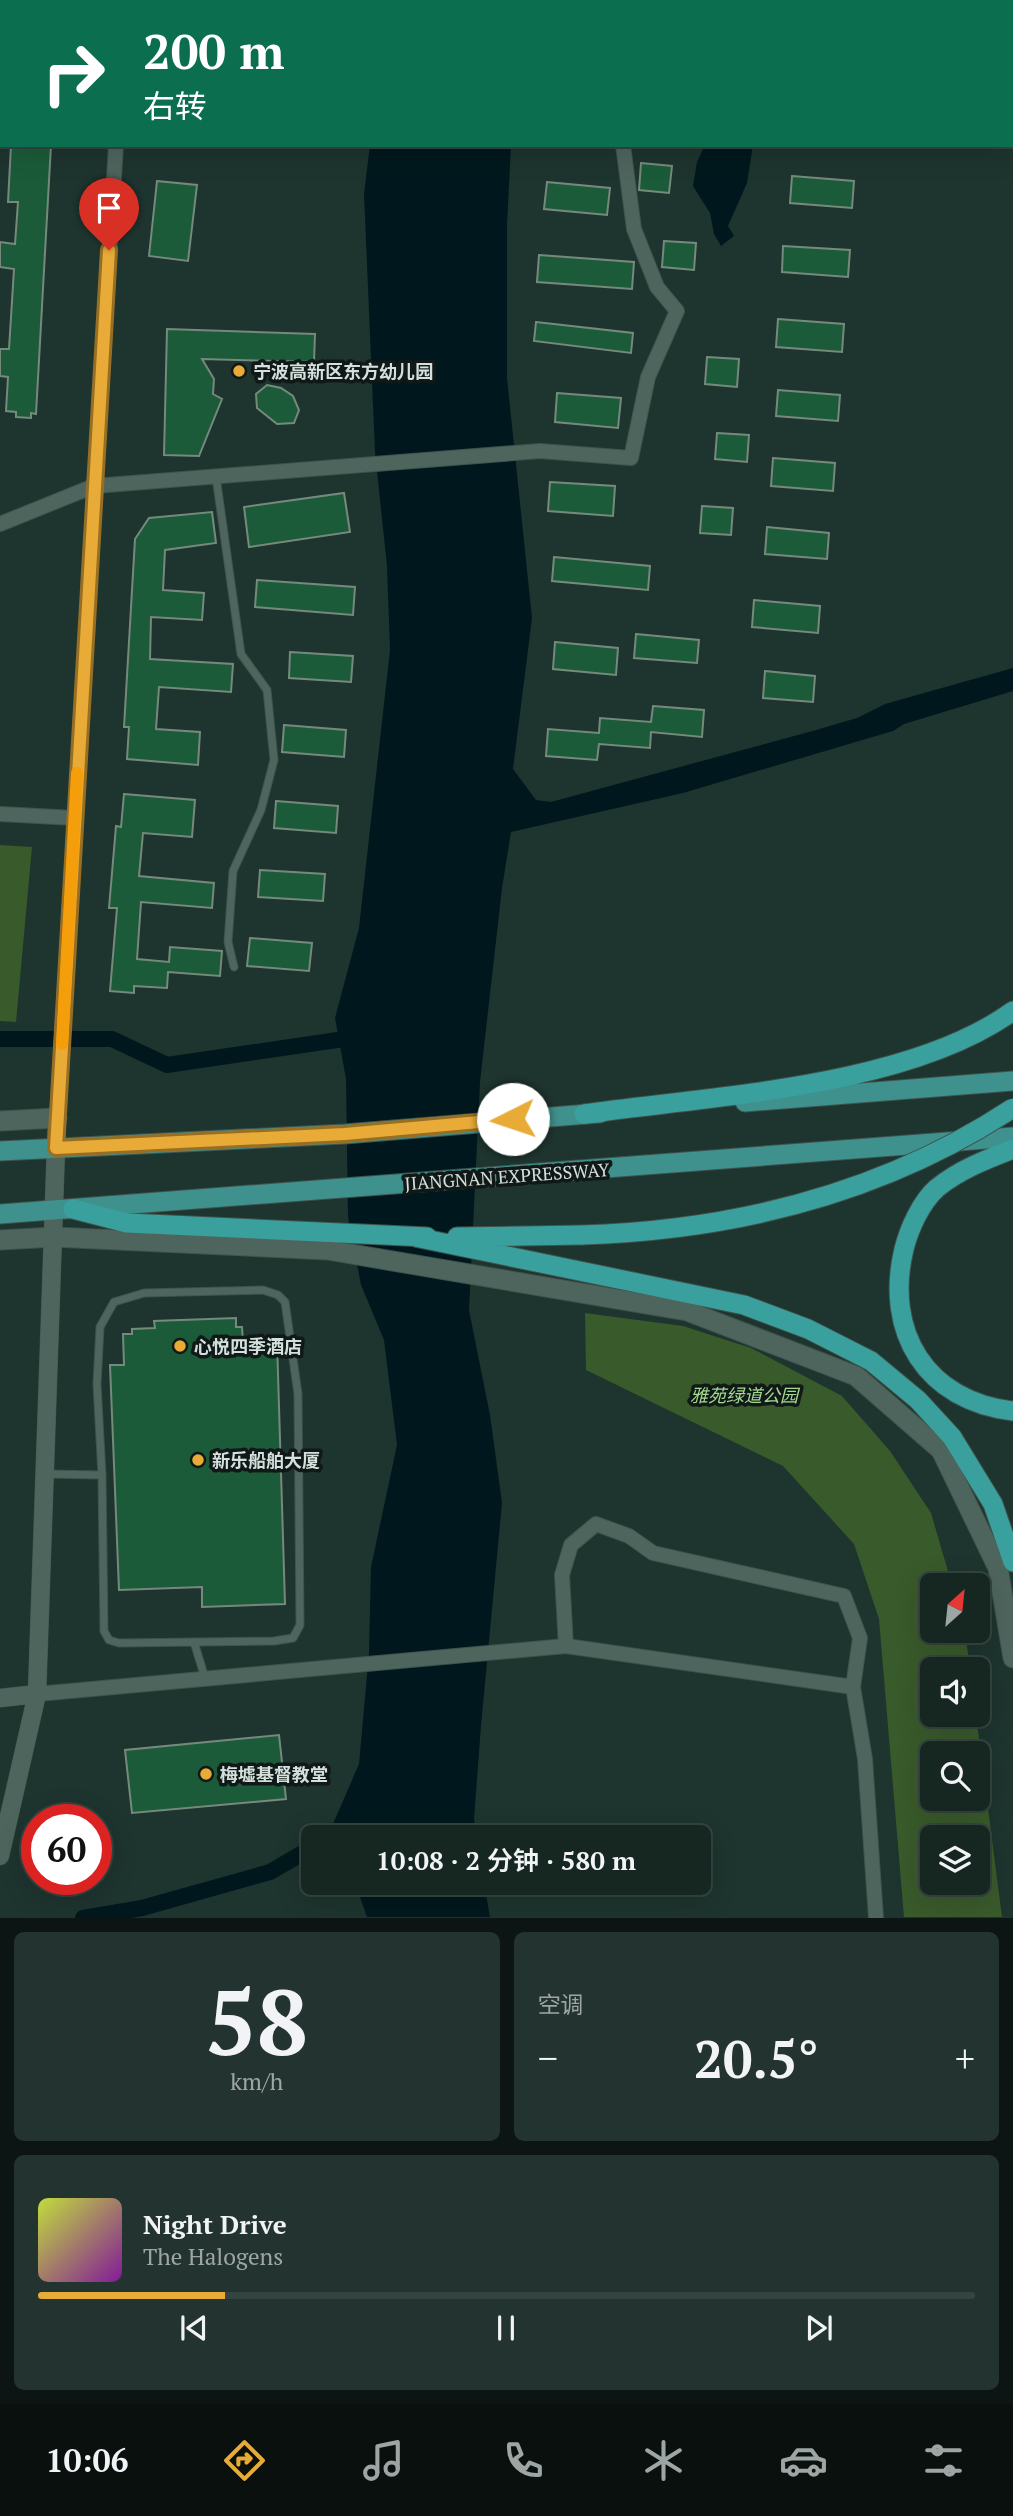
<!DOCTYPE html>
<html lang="zh">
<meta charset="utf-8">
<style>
:root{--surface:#162722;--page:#23332f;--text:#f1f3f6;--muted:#9ea5a5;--line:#354440;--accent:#e8ab37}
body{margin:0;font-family:"PT Serif","Noto Sans SC",serif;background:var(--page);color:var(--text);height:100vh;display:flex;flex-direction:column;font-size:26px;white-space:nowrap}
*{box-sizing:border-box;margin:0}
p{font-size:23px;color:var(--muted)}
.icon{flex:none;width:38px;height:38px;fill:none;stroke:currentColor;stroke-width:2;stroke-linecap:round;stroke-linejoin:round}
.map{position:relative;height:1918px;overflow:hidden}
.panel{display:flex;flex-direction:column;gap:14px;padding:14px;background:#0c1513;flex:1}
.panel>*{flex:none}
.hud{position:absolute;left:0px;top:0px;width:1013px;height:147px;box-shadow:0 7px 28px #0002,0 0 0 2px var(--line);background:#0b6e4f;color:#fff;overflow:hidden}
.needle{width:46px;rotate:27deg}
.controls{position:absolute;left:920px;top:1573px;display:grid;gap:14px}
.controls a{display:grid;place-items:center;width:70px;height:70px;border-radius:10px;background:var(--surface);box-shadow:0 7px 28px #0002,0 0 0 2px var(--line);font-size:35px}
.speed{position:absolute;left:21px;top:1804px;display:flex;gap:14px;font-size:35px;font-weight:700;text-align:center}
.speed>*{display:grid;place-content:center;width:91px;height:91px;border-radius:50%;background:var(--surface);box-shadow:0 7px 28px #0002,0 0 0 2px var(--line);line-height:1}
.speed .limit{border:10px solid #d22;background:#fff;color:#111}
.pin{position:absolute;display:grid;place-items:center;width:60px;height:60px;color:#fff;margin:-72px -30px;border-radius:50% 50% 50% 0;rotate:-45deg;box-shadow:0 0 7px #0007}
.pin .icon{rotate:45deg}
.me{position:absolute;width:77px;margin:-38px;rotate:266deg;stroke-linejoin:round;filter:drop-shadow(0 0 5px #0008)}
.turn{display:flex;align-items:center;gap:24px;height:147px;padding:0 28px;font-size:32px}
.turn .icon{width:91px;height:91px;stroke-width:2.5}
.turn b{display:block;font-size:49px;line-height:60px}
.big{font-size:52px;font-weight:600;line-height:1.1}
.panel .tile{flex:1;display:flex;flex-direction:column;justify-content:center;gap:10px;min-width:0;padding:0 24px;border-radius:10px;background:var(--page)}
.panel .dial{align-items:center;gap:0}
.dial b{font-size:91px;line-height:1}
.song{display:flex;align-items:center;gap:21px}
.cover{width:84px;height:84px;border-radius:10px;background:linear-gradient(135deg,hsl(70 70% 55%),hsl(290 70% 35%))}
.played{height:7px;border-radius:4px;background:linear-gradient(90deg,var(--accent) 20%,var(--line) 20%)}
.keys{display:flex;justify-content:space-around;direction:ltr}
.heat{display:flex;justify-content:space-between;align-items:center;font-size:38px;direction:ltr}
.panel .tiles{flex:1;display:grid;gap:14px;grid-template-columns:1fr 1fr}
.tile:last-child{grid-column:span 2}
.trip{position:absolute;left:301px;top:1825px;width:410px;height:70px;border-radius:10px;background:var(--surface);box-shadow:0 7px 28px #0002,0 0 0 2px var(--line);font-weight:600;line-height:70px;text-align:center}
.menu{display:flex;height:112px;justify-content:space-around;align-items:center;background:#09100e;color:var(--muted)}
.menu .icon{width:49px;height:49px}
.menu .active{color:var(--accent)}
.menu b{font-size:32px;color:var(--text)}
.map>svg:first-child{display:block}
.green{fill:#395a2b;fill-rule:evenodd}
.water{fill:#00181d}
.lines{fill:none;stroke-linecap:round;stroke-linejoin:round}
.canal{stroke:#00181d;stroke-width:16}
.building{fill:#1b5b39;stroke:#76897c;stroke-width:2}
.service-casing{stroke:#3f524d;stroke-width:9}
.minor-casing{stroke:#3f524d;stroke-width:16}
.tertiary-casing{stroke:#3f524d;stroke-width:19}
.secondary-casing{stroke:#3f524d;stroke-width:21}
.primary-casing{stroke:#3f524d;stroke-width:21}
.trunk-casing{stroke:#3f524d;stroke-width:21}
.service{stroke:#4e655e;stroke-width:7}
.minor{stroke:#4e655e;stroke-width:14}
.tertiary{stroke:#4e655e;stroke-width:18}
.secondary{stroke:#4e655e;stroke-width:19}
.primary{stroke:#3f918d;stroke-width:19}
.trunk{stroke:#3aa09d;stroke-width:19}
.trunk-bridge-casing{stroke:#3f524d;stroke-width:21;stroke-linecap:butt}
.trunk-bridge{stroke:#3aa09d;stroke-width:19}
.route-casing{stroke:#976f24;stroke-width:18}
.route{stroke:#e8ab37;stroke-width:12}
.slow{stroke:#f59e0b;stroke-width:12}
.poi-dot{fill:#e8ab37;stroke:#101917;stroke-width:2.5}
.labels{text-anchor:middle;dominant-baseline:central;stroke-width:7;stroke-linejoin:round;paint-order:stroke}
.poi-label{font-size:18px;font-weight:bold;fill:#d3e0dc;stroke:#101917;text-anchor:start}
.street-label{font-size:18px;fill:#d3e0dc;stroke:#101917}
.park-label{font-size:18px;font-style:italic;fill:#a4da8f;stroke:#101917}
</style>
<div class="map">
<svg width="1013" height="1918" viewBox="0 0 1013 1918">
<rect width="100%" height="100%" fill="#1e342e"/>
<path class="green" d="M0,845L32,847L16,1022L0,1021Z
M585,1313L683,1326L751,1348L842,1396L890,1451L931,1513L952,1585L933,1586V1631L965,1632L970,1669L933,1670V1715H976L1002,1917H904L879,1619L854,1544L783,1466L586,1370ZM933,1754H978V1799H933ZM933,1838H978V1883H933Z"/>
<path class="water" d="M389,0H524L389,2Z
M370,145H511L507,225V378L532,618L513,769L536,800L551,802L816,730L857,718L885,704L1013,668V691L904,724L893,731L683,793L511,832L502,888L480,1082L469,1310L490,1415L502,1503L481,1726L474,1819L477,1837H338L333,1824L359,1764L369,1653L371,1567L397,1445L384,1340L361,1285L348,1217L346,1079L335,1018L359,928L390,650L387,566L375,452L364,194Z
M705,145H753L747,183L728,226L734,236L721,246L714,234L710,213L693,186L697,162Z
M355,1883H484L490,1917H367Z"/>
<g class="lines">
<path class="canal" d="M0,1039H112L167,1065L358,1037
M330,1838L356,1823
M83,1918L142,1908L270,1872L313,1847"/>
</g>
<path class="building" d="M11,145H51L36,414L31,413V418L16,417V412L6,411L8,377L0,376V349H9L14,269L0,267V242L15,244L18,202H8Z
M641,163L672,166L669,193L639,190Z
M792,176L854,181L852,208L790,203Z
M157,181L197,185L188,261L149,256Z
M547,182L610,188L607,215L544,209Z
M664,241L696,243L694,270L662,267Z
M783,246L850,250L848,277L782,272Z
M539,255L634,262L632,289L537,282Z
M778,319L844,324L842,352L776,347Z
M536,322L633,333L631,353L534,341Z
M167,329L315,334L314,362L202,359L214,379L213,394L222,399L199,456L164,455Z
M707,357L739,359L737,387L705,384Z
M267,385L281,388L293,396L299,410L294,423L277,424L257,408L256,394Z
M778,390L840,395L838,421L776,416Z
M557,393L621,398L618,428L555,422Z
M717,433L749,435L747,462L715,459Z
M773,458L835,463L833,491L771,486Z
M550,482L615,486L613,516L548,511Z
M344,493L350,532L249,547L244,507Z
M702,506L733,508L731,535L700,533Z
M212,512L216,543L165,550L163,590L204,593L202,620L151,617L150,659L233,664L231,692L159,687L156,729L200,732L198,765L127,759L129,727H124L135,539L149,518Z
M767,527L829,533L827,559L765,554Z
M554,557L650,566L648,590L552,581Z
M257,580L355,587L353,615L255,607Z
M754,600L820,606L818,633L752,627Z
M636,634L699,640L697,663L634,658Z
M555,642L618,648L616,675L553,669Z
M290,652L353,656L351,682L289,678Z
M765,671L815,676L813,702L763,698Z
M653,706L704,710L702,737L651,732L650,748L599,744L597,760L546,756L548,729L599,733L600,718L651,722Z
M284,725L346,730L344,757L282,752Z
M124,794L195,800L192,837L143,833L139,876L214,883L212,908L141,902L137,959L169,962L170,947L222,951L220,976L168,972L167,988L134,986V993L110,991L117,908H109L116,826L121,827Z
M276,801L338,806L336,833L274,828Z
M260,870L325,874L323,901L258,897Z
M250,938L312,943L309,971L247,966Z
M236,1318V1327H242L243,1342L277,1341L285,1604L202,1607V1587L119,1590L110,1365H124L123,1334H132V1329L155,1328L154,1321Z
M279,1735L286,1799L132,1813L125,1750Z"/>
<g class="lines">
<g class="service-casing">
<path id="service" d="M0,51L2,55
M216,477L241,654L267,690L274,760L261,810L233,871L228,942L234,967
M263,1290L278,1295L285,1302L298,1394L300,1625L293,1638L274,1641L119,1643L109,1640L104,1631L102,1475L97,1384L100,1327L114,1302L144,1293Z
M46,1474L102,1475
M194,1642L205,1678"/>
</g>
<g class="minor-casing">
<path id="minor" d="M126,2V0
M671,2L672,0
M0,524L94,486L540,451L631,458L648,377L677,311L657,287L634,229L623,145
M0,814L75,818
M57,1118L116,145
M566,1646L562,1575L571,1545L596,1524L629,1536L653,1553L844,1596L860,1638L853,1687
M37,1694L566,1646L853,1687L865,1759L876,1918"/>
</g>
<g class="tertiary-casing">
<path id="tertiary" d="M0,1698L37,1694
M0,1856L37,1694L57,1118"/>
</g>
<g class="secondary-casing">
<path id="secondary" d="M0,1121L57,1118
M0,1240L54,1237L328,1250L687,1311L856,1376L941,1450L998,1568L1013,1658"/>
</g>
<g class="primary-casing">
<path id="primary" d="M745,1102L1013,1081
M0,1151L345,1134L600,1113
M0,1214L1013,1137"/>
</g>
<g class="trunk-casing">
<path id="trunk" d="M584,1114C712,1096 908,1087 1013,1011
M1013,1149C987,1159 959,1170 937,1188C921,1202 909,1229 904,1249C884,1332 926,1401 1013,1411
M73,1209L127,1223L427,1237
M415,1237L744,1305L808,1329L871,1361L918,1400L952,1437L993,1504L1013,1562
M457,1237L582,1235"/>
</g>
<use href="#service" class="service"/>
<use href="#minor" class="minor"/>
<use href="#tertiary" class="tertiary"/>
<use href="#secondary" class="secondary"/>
<use href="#primary" class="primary"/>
<use href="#trunk" class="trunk"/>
<g class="trunk-bridge-casing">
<path id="trunk-bridge" d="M582,1235C735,1230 884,1193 1013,1108"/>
</g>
<use href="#trunk-bridge" class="trunk-bridge"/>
</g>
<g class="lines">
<g class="route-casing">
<path id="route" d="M109,250L56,1148L345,1134L513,1119"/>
</g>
<use href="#route" class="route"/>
<path class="slow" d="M62,1044L77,773"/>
</g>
<g class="poi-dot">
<circle cx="239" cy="371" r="7"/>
<circle cx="180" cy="1346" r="7"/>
<circle cx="198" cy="1460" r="7"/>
<circle cx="206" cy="1774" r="7"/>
</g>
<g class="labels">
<g class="poi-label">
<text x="253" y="371">宁波高新区东方幼儿园</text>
<text x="194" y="1346">心悦四季酒店</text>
<text x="212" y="1460">新乐船舶大厦</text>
<text x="220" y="1774">梅墟基督教堂</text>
</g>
<g class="street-label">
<text transform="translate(507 1176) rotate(-4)">JIANGNAN EXPRESSWAY</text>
</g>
<g class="park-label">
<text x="744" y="1395">雅苑绿道公园</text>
</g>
</g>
</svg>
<div class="controls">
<a><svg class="needle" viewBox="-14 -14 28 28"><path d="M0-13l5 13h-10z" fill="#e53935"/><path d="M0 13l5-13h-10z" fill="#9ea5a5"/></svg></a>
<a><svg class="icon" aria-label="sound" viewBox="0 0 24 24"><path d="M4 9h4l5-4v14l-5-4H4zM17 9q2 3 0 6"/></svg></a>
<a><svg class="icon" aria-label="search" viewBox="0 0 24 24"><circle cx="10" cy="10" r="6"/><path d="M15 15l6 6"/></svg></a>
<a><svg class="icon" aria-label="layers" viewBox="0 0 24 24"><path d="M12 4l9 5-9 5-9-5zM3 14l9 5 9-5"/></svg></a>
</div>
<div class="speed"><div class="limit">60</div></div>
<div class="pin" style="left:109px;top:250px;background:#d93025"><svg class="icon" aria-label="arrive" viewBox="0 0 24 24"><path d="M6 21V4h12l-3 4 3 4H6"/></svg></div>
<svg class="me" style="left:513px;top:1119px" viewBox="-20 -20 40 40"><circle r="19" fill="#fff"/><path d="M0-13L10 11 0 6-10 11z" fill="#e8ab37"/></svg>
<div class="trip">10:08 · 2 分钟 · 580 m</div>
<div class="hud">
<div class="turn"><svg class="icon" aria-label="right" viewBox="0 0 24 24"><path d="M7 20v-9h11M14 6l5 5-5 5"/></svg><div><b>200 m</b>右转</div></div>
</div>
</div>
<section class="panel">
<div class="tiles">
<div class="tile dial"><b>58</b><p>km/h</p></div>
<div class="tile"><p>空调</p>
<div class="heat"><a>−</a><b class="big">20.5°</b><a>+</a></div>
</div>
<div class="tile">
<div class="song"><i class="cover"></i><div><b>Night Drive</b><p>The Halogens</p></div></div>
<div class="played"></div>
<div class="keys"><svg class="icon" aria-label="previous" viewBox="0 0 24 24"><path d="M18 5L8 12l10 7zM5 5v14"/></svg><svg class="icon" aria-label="pause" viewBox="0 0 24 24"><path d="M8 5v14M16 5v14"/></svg><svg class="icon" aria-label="next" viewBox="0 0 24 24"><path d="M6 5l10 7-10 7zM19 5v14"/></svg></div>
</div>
</div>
</section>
<nav class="menu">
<b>10:06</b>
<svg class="icon active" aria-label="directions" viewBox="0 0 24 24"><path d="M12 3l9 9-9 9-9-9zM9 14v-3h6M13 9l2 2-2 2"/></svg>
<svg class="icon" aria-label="music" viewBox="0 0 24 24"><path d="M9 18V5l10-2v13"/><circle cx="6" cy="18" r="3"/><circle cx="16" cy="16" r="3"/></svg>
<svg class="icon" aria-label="phone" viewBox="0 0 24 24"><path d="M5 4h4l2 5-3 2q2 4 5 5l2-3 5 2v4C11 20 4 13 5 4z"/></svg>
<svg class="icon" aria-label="climate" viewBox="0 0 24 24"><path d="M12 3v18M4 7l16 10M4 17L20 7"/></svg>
<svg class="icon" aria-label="car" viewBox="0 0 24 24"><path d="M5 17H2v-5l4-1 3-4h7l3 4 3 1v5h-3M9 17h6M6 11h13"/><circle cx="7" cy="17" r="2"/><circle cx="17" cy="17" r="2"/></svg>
<svg class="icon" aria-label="filters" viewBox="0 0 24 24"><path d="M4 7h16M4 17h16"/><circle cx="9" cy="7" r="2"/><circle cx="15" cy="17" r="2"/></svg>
</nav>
